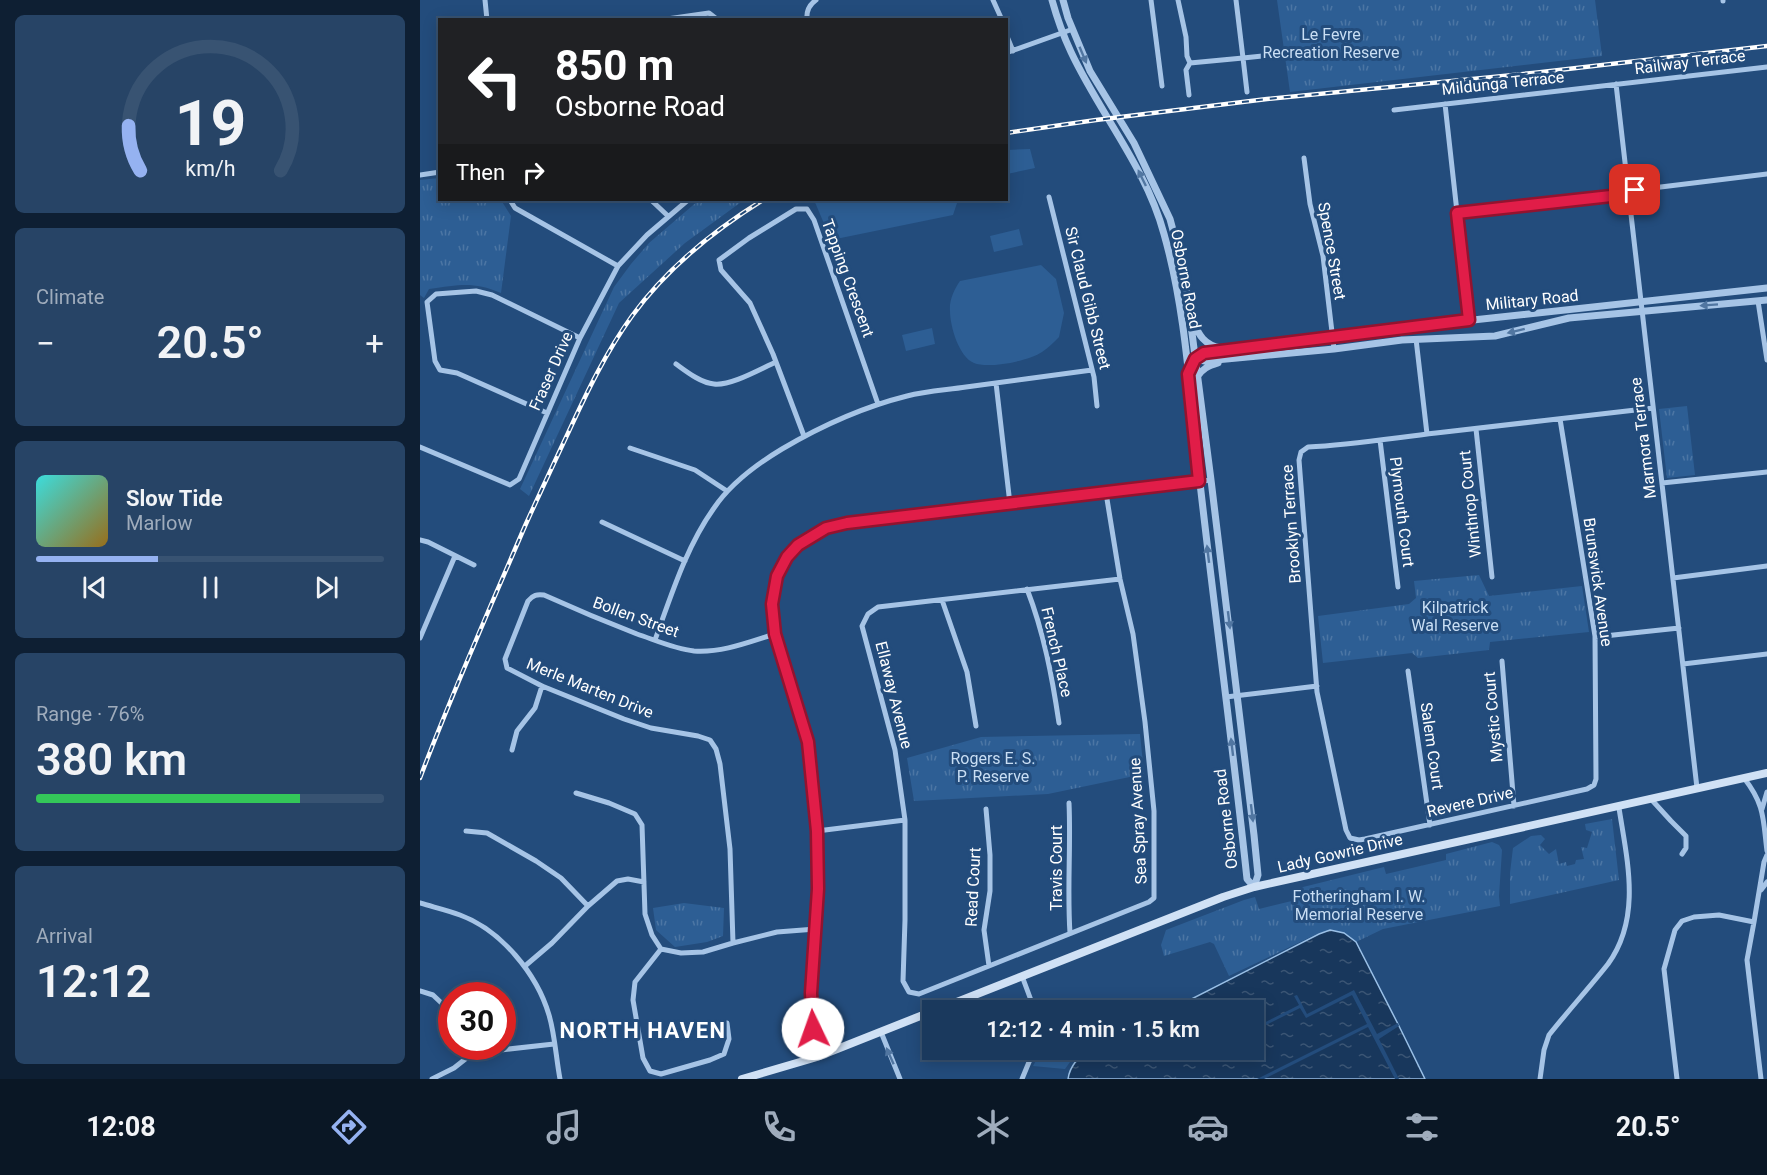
<!DOCTYPE html>
<meta charset="utf-8">
<style>
:root{--surface:#1a395d;--page:#274466;--text:#f1f3f6;--muted:#9facbc;--line:#385372;--accent:#95b2f1}
body{margin:0;font-family:Roboto,sans-serif;background:var(--page);color:var(--text);height:100vh;display:flex;flex-direction:column;font-size:22px;white-space:nowrap}
*{box-sizing:border-box;margin:0}
p{font-size:20px;color:var(--muted)}
.icon{flex:none;width:33px;height:33px;fill:none;stroke:currentColor;stroke-width:2;stroke-linecap:round;stroke-linejoin:round}
.map{position:relative;flex:1;overflow:hidden}
.side{display:flex;flex-direction:column;gap:15px;padding:15px;background:#0e1f33;width:420px}
.side>*{flex:none}
.top-card{position:absolute;left:18px;top:18px;width:570px;height:183px;border-radius:0px;box-shadow:0 3px 15px #0003,0 0 0 2px var(--line);background:#202124;color:#fff;overflow:hidden}
.speed{position:absolute;left:18px;top:982px;display:flex;gap:12px;font-size:30px;font-weight:700;text-align:center}
.speed>*{display:grid;place-content:center;width:78px;height:78px;border-radius:50%;background:var(--surface);box-shadow:0 3px 15px #0003,0 0 0 2px var(--line);line-height:1}
.speed .limit{border:9px solid #d22;background:#fff;color:#111}
.pin{position:absolute;display:grid;place-items:center;width:51px;height:51px;color:#fff;margin:-26px;border-radius:12px;box-shadow:0 3px 9px #0006}
.me{position:absolute;width:66px;margin:-33px;rotate:357deg;stroke-linejoin:round;filter:drop-shadow(0 0 4px #0008)}
.turn{display:flex;align-items:center;gap:21px;height:126px;padding:0 18px;font-size:27px}
.turn .icon{width:78px;height:78px;stroke-width:2.5}
.turn b{display:block;font-size:42px;line-height:51px}
.then{display:flex;align-items:center;height:57px;padding:0 18px;background:#0003;gap:12px;font-size:22px}
.big{font-size:45px;font-weight:600;line-height:1.1}
.side .widget{flex:1;display:flex;flex-direction:column;justify-content:center;gap:9px;min-width:0;padding:0 21px;border-radius:9px;background:var(--page)}
.side .dial{align-items:center;gap:0}
.dial svg{height:156px;overflow:visible;fill:none;stroke:var(--line);stroke-width:7;stroke-linecap:round;text-anchor:middle}
.dial text{fill:var(--text);stroke:none}
.song{display:flex;align-items:center;gap:18px}
.cover{width:72px;height:72px;border-radius:9px;background:linear-gradient(135deg,hsl(180 70% 55%),hsl(40 70% 35%))}
.played{height:6px;border-radius:3px;background:linear-gradient(90deg,var(--accent) 35%,var(--line) 35%)}
.keys{display:flex;justify-content:space-around;direction:ltr}
.heat{display:flex;justify-content:space-between;align-items:center;font-size:33px;direction:ltr}
.charge{height:9px;border-radius:4px;background:linear-gradient(90deg,#34c759 76%,var(--line) 0)}
.trip{position:absolute;left:502px;top:1000px;width:342px;height:60px;border-radius:0px;background:var(--surface);box-shadow:0 3px 15px #0003,0 0 0 2px var(--line);font-weight:600;line-height:60px;text-align:center}
.menu{display:flex;height:96px;justify-content:space-around;align-items:center;background:#0a1725;color:var(--muted)}
.menu .icon{width:42px;height:42px}
.menu .current{color:var(--accent)}
.menu b{font-size:27px;color:var(--text)}
main{display:flex;flex:1;min-height:0}
.map>svg:first-child{display:block}
.grass{fill:#2d5e94}
.park{fill:url(#park-tufts)}
.water{fill:url(#water-ripples);stroke:#9ac0e7;stroke-width:1.5}
.pier{fill:#234c7c}
.lines{fill:none;stroke-linecap:round;stroke-linejoin:round}
.minor{stroke:#a6c4e6;stroke-width:5}
.tertiary{stroke:#a6c4e6;stroke-width:7}
.secondary{stroke:#d0e1f5;stroke-width:8}
.rail-casing{stroke:#fff;stroke-width:4.5}
.rail{stroke:#234c7c;stroke-width:2;stroke-dasharray:7;stroke-linecap:butt}
.oneway{fill:#5176a1}
.route-casing{stroke:#92132f;stroke-width:15}
.route{stroke:#e11d48;stroke-width:10}
.labels{text-anchor:middle;dominant-baseline:central;stroke-width:6;stroke-linejoin:round;paint-order:stroke}
.park-label{font-size:16px;fill:#c9def4;stroke:#234c7c}
.street-label{font-size:16px;fill:#fff;stroke:#234c7c}
.district-label{font-size:22px;font-weight:bold;letter-spacing:1.5px;fill:#fff;stroke:#234c7c}
</style>
<main>
<section class="side">
<div class="widget dial"><svg viewBox="0 0 100 80">
<path d="M14 69A42 42 0 1 1 86 69"/>
<path d="M14 69A42 42 0 0 1 8 46" stroke="#95b2f1"/>
<text x="50" y="56" font-size="32" font-weight="700">19</text>
<text x="50" y="72" font-size="11">km/h</text>
</svg></div>
<div class="widget"><p>Climate</p>
<div class="heat"><a>−</a><b class="big">20.5°</b><a>+</a></div>
</div>
<div class="widget">
<div class="song"><i class="cover"></i><div><b>Slow Tide</b><p>Marlow</p></div></div>
<div class="played"></div>
<div class="keys"><svg class="icon" aria-label="previous" viewBox="0 0 24 24"><path d="M18 5L8 12l10 7zM5 5v14"/></svg><svg class="icon" aria-label="pause" viewBox="0 0 24 24"><path d="M8 5v14M16 5v14"/></svg><svg class="icon" aria-label="next" viewBox="0 0 24 24"><path d="M6 5l10 7-10 7zM19 5v14"/></svg></div>
</div>
<div class="widget"><p>Range · 76%</p><b class="big">380 km</b><div class="charge"></div></div>
<div class="widget"><p>Arrival</p><b class="big">12:12</b></div>
</section>
<div class="map">
<svg width="1347" height="1079" viewBox="0 0 1347 1079">
<defs>
<pattern id="park-tufts" width="24" height="20" patternUnits="userSpaceOnUse" patternTransform="scale(1.5)"><rect width="24" height="20" fill="#2d5e94"/><path d="M3 7l-1-3M5 7V3M7 7l1-3M15 17l-1-3M17 17v-4M19 17l1-3" fill="none" stroke="#4c76a4"/></pattern>
<pattern id="water-ripples" width="26" height="14" patternUnits="userSpaceOnUse" patternTransform="scale(1.5)"><rect width="26" height="14" fill="#18375c"/><path d="M2 4q2-2 4 0t4 0M15 11q2-2 4 0t4 0" fill="none" stroke="#3b5574"/></pattern>
</defs>
<rect width="100%" height="100%" fill="#234c7c"/>
<path class="grass" d="M610,149L615,168L587,174V150Z
M394,200H538L533,215L411,240Z
M599,229L603,245L574,252L570,236Z
M621,265L636,279L644,313L639,337C634,342 628,348 622,352C609,361 568,369 554,363C539,357 530,326 530,311C529,300 534,290 540,281Z
M512,328L515,344L486,351L482,335Z"/>
<path class="park" d="M857,0H1175L1182,56L870,92Z
M19,178L20,200H81L91,216L81,293C53,281 39,285 9,289L4,298L0,295V180Z
M279,200H324L265,243L199,303L109,496L100,489L194,287L211,264L229,243Z
M1267,406L1275,475L1247,478L1239,409Z
M1059,575L1069,596L1162,586L1169,632L1070,642L1069,650L998,658L992,653L903,663L898,616L989,604L996,598L994,581Z
M720,734L724,774L628,794L494,801L487,758L561,737Z
M1192,819L1199,880L1090,904V873L1093,848L1111,836L1121,835L1125,839L1120,845L1129,854L1136,849L1139,864L1146,862L1147,866L1155,864L1156,860L1164,859L1161,847L1167,848L1172,832L1166,830L1165,824Z
M1072,842L1079,845L1082,850L1079,896L1080,906L963,929L936,942C925,932 914,929 899,933L809,976L794,944L790,942L744,956L741,945L746,930L824,900L835,897L839,909L880,899L879,888L964,867L966,874L1026,860V854Z
M264,903L304,908L303,936L287,942L255,947L236,930L233,908Z
M622,1050H642L650,1062L645,1069L613,1066Z"/>
<path class="water" d="M910,930L924,933L936,942L979,1026L1005,1079H648C650,1065 659,1056 672,1050H834V1011H748L899,934Z"/>
<path class="pier" d="M934,990L957,1034L978,1023L979,1026L959,1039L979,1079H975L948,1027L844,1079H837L947,1024L932,995L886,1018L880,1008L834,1031V1028L879,1005L874,996L877,995L887,1014Z"/>
<g class="lines">
<path class="minor" d="M65,0L67,20
M573,0L582,20
M731,0L742,86
M758,0L766,37L767,56L770,63L823,58L816,0
M1303,0V1
M240,20L289,13L298,20
M387,20C386,11 389,5 396,0
M586,34L593,51
M586,53L653,29
M1196,84L1277,788
M827,92L823,58L862,54
M769,95L766,70L770,63
M1025,104L1049,320
M974,110L1347,67
M884,158L890,204L903,256L914,349
M0,175L20,172
M629,197L674,377L677,406
M90,200L95,208L198,266
M231,200L248,216
M1037,214L1202,195L1208,191L1347,174
M1338,301L1347,360
M996,339L1007,434
M256,364C267,372 281,383 294,384C311,386 340,369 356,362
M576,383L590,504
M127,413L37,373L20,370L15,361L7,302L16,294L56,291L72,295L160,338
M1140,419L1175,636L1176,779L1174,785L1167,789L945,839L939,840L930,838L926,830L897,692L879,460L881,452L888,447C931,445 973,438 1016,433C1088,425 1161,416 1233,408
M1056,429L1072,577
M384,436L353,354L330,303L301,270L299,260L329,238L376,209H387L394,220L458,404
M960,440L978,587
M0,447L90,485L99,479L160,338L198,266L227,235L268,200
M210,448L275,470L307,491
M1242,483L1347,472
M686,493L700,579L713,634L725,722L734,811V898L729,902L499,994L489,992L483,981L485,920V820L475,750L442,626L448,614L458,607L700,579
M182,522L265,561
M0,540L8,542L54,565
M1253,578L1347,566
M607,589C624,633 632,676 639,723
M522,600L547,672L556,726
M1175,637L1259,628
M0,638L35,556
M235,640C251,596 266,547 294,508C311,483 337,464 362,449C401,426 443,407 487,396C506,391 526,390 546,387C588,381 630,376 672,370
M1082,661L1094,806
M1263,664L1347,654
M988,671L1010,825
M806,697L897,686
M92,750L97,731L115,708L122,686
M1324,778C1345,805 1343,819 1347,851
M156,793L189,803L215,814L222,825L225,914L232,935L241,949L261,953L283,952L313,943L357,932L396,929
M1230,798L1251,821L1266,836V848L1262,854
M649,803C651,846 647,890 650,933
M566,809L570,855V891L564,930L569,966
M1342,809L1347,792
M46,831L67,833L116,861L141,878L168,906
M397,831L485,820
M1341,890L1347,882
M0,903C13,907 27,910 40,915C81,930 117,974 129,1015C135,1035 136,1058 140,1079
M1334,922L1327,960L1341,1079
M313,943L310,849L300,764L296,749L290,740L278,736L231,728L204,719L122,686L87,668L85,659L108,601C113,595 117,594 124,595C155,609 186,622 217,634C235,640 255,649 274,651C302,653 329,642 355,634
M241,949L215,982L213,1000L223,1058L230,1071L241,1074L290,1060L304,1054L309,1039L307,1023
M105,966L132,943L168,906L197,881L208,879L224,882
M602,976L615,1011
M0,991L13,995L32,1013
M461,1032L480,1079
M397,1057C394,1036 390,1014 391,993C391,958 398,924 398,889C399,842 395,789 388,743C379,690 338,630 358,576C365,554 384,538 405,528C411,525 420,525 427,523L791,480
M12,1079L34,1068L53,1053L134,1044
M602,1079L614,1050
M1120,1079L1124,1050L1129,1035C1148,1011 1169,988 1188,964C1222,917 1207,860 1199,808
M1257,1079L1244,969L1255,930L1262,921L1274,917L1299,915L1334,922L1344,862L1347,855"/>
<path class="tertiary" d="M632,0C637,18 643,35 651,52C680,114 726,167 744,234C767,315 770,400 780,483C795,615 813,747 827,879L834,887
M643,0L648,18L670,71L714,143L750,219L764,271L791,480L834,835L838,875L834,887
M772,320C779,335 784,345 801,348
M775,359L784,353L1053,320L1347,288
M775,359L785,361L914,349L982,340L1075,336L1149,318L1347,300
M777,377C782,369 788,366 798,363"/>
<path class="secondary" d="M514,1011L803,897L834,887L1347,773
M322,1079L397,1057L513,1011"/>
<g class="rail-casing">
<path id="rail" d="M586,133L676,120L847,99L1113,73L1347,46
M0,778C32,693 69,610 105,526C119,495 134,463 149,431C167,392 186,352 212,316C247,268 293,231 343,200"/>
</g>
<use href="#rail" class="rail"/>
</g>
<defs><path id="oneway-solid" d="M-6-.8H1V-3.2L6.5 0L1 3.2V.8H-6Z" transform="scale(1.5)"/></defs>
<g class="oneway">
<use href="#oneway-solid" transform="translate(663 55) rotate(67)"/>
<use href="#oneway-solid" transform="translate(722 178) rotate(-116)"/>
<use href="#oneway-solid" transform="translate(1289 305) rotate(176)"/>
<use href="#oneway-solid" transform="translate(1096 331) rotate(166)"/>
<use href="#oneway-solid" transform="translate(788 554) rotate(-97)"/>
<use href="#oneway-solid" transform="translate(809 620) rotate(83)"/>
<use href="#oneway-solid" transform="translate(812 747) rotate(-97)"/>
<use href="#oneway-solid" transform="translate(832 813) rotate(83)"/>
<use href="#oneway-solid" transform="translate(470 1056) rotate(-114)"/>
</g>
<g class="lines">
<g class="route-casing">
<path id="route" d="M393,1029L391,993L398,889L397,831L388,742L355,634L352,604L357,576L367,557L378,545L406,528L427,523L779,481L768,374L775,359L784,353L1049,320L1037,213L1200,195L1215,190"/>
</g>
<use href="#route" class="route"/>
</g>
<g class="labels">
<g class="park-label">
<text x="911" y="34">Le Fevre<tspan x="911" dy="18">Recreation Reserve</tspan></text>
<text x="1035" y="607">Kilpatrick<tspan x="1035" dy="18">Wal Reserve</tspan></text>
<text x="573" y="758">Rogers E. S.<tspan x="573" dy="18">P. Reserve</tspan></text>
<text x="939" y="896">Fotheringham I. W.<tspan x="939" dy="18">Memorial Reserve</tspan></text>
</g>
<g class="street-label">
<text transform="translate(1270 62) rotate(-7)">Railway Terrace</text>
<text transform="translate(1083 83) rotate(-6)">Mildunga Terrace</text>
<text transform="translate(912 251) rotate(80)">Spence Street</text>
<text transform="translate(428 278) rotate(70)">Tapping Crescent</text>
<text transform="translate(766 279) rotate(79)">Osborne Road</text>
<text transform="translate(668 298) rotate(76)">Sir Claud Gibb Street</text>
<text transform="translate(1112 300) rotate(-6)">Military Road</text>
<text transform="translate(131 371) rotate(-66)">Fraser Drive</text>
<text transform="translate(1223 438) rotate(-97)">Marmora Terrace</text>
<text transform="translate(1050 504) rotate(-96)">Winthrop Court</text>
<text transform="translate(982 512) rotate(83)">Plymouth Court</text>
<text transform="translate(871 524) rotate(-94)">Brooklyn Terrace</text>
<text transform="translate(1178 582) rotate(82)">Brunswick Avenue</text>
<text transform="translate(216 617) rotate(20)">Bollen Street</text>
<text transform="translate(637 652) rotate(77)">French Place</text>
<text transform="translate(170 688) rotate(22)">Merle Marten Drive</text>
<text transform="translate(474 695) rotate(76)">Ellaway Avenue</text>
<text transform="translate(1073 717) rotate(-95)">Mystic Court</text>
<text transform="translate(1012 746) rotate(82)">Salem Court</text>
<text transform="translate(1050 802) rotate(-13)">Revere Drive</text>
<text transform="translate(806 819) rotate(-97)">Osborne Road</text>
<text transform="translate(718 821) rotate(-93)">Sea Spray Avenue</text>
<text transform="translate(920 853) rotate(-13)">Lady Gowrie Drive</text>
<text transform="translate(636 868) rotate(-90)">Travis Court</text>
<text transform="translate(553 887) rotate(-87)">Read Court</text>
</g>
<g class="district-label">
<text x="223" y="1030">NORTH HAVEN</text>
</g>
</g>
</svg>
<div class="speed"><div class="limit">30</div></div>
<div class="pin" style="left:1215px;top:190px;background:#d93025"><svg class="icon" aria-label="arrive" viewBox="0 0 24 24"><path d="M6 21V4h12l-3 4 3 4H6"/></svg></div>
<svg class="me" style="left:393px;top:1029px" viewBox="-20 -20 40 40"><circle r="19" fill="#fff"/><path d="M0-13L10 11 0 6-10 11z" fill="#e11d48"/></svg>
<div class="trip">12:12 · 4 min · 1.5 km</div>
<div class="top-card">
<div class="turn"><svg class="icon" aria-label="left" viewBox="0 0 24 24"><path d="M17 20v-9H6M10 6l-5 5 5 5"/></svg><div><b>850 m</b>Osborne Road</div></div>
<div class="then">Then<svg class="icon" aria-label="right" viewBox="0 0 24 24"><path d="M7 20v-9h11M14 6l5 5-5 5"/></svg></div>
</div>
</div>
</main>
<nav class="menu">
<b>12:08</b>
<svg class="icon current" aria-label="directions" viewBox="0 0 24 24"><path d="M12 3l9 9-9 9-9-9zM9 14v-3h6M13 9l2 2-2 2"/></svg>
<svg class="icon" aria-label="music" viewBox="0 0 24 24"><path d="M9 18V5l10-2v13"/><circle cx="6" cy="18" r="3"/><circle cx="16" cy="16" r="3"/></svg>
<svg class="icon" aria-label="phone" viewBox="0 0 24 24"><path d="M5 4h4l2 5-3 2q2 4 5 5l2-3 5 2v4C11 20 4 13 5 4z"/></svg>
<svg class="icon" aria-label="climate" viewBox="0 0 24 24"><path d="M12 3v18M4 7l16 10M4 17L20 7"/></svg>
<svg class="icon" aria-label="car" viewBox="0 0 24 24"><path d="M5 17H2v-5l4-1 3-4h7l3 4 3 1v5h-3M9 17h6M6 11h13"/><circle cx="7" cy="17" r="2"/><circle cx="17" cy="17" r="2"/></svg>
<svg class="icon" aria-label="filters" viewBox="0 0 24 24"><path d="M4 7h16M4 17h16"/><circle cx="9" cy="7" r="2"/><circle cx="15" cy="17" r="2"/></svg>
<b>20.5°</b>
</nav>
